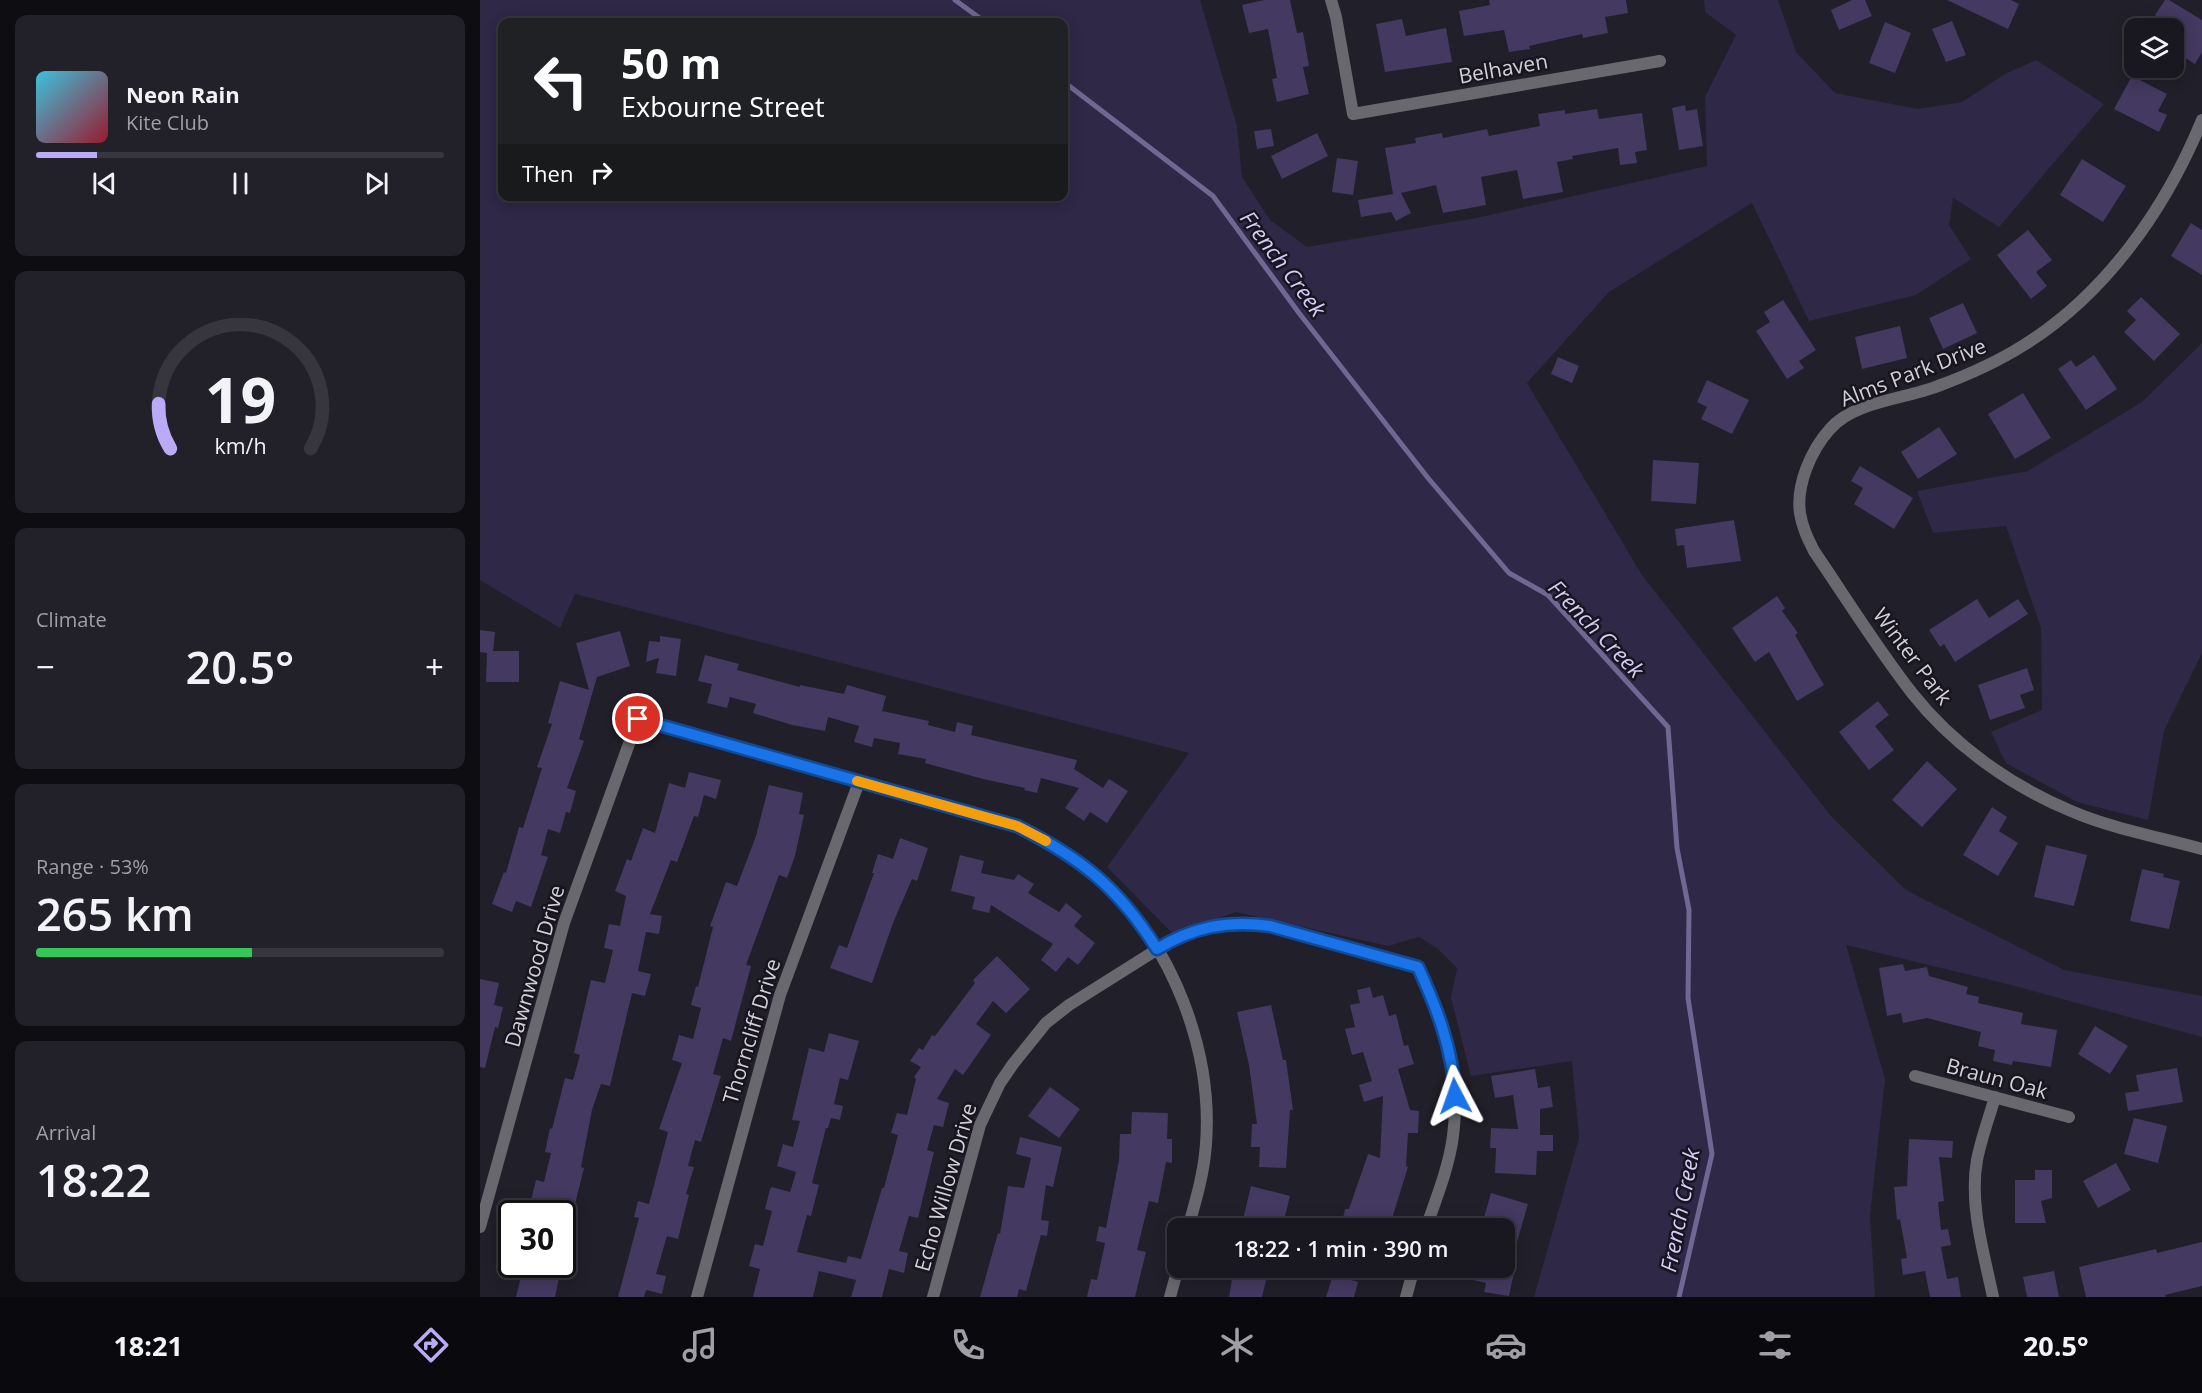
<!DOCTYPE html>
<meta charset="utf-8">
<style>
:root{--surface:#191720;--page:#222029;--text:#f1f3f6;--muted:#9f9fa5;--line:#37363e;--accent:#bbaaf6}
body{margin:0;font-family:"Open Sans",sans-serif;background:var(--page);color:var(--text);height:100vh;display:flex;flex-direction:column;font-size:22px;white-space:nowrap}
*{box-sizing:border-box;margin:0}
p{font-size:20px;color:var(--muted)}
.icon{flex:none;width:33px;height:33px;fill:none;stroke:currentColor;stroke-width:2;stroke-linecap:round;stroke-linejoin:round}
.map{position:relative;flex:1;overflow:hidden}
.drawer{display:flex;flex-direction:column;gap:15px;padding:15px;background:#0e0d12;width:480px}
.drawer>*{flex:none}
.guide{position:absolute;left:18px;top:18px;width:570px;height:183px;border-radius:12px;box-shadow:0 3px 15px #0003,0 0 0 2px var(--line);background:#202124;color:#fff;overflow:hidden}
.controls{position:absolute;left:1644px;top:18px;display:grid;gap:12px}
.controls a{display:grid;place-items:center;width:60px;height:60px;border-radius:12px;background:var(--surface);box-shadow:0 3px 15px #0003,0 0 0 2px var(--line);font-size:30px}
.speed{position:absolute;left:18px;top:1200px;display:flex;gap:12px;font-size:30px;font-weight:700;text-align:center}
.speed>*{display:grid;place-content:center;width:78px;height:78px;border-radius:50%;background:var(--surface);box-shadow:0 3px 15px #0003,0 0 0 2px var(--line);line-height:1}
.speed .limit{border:3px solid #111;border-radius:9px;background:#fff;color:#111}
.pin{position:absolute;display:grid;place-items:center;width:51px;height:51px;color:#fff;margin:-26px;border:3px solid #fff;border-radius:50%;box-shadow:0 2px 6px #0007}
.me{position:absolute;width:66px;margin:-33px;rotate:356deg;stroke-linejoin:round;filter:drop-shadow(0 0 4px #0008)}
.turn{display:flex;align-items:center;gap:21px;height:126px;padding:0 24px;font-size:27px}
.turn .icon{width:78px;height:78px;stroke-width:2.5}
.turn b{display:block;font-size:42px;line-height:51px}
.then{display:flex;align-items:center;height:57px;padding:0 24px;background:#0003;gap:12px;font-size:22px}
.big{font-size:45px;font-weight:600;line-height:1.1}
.drawer .card{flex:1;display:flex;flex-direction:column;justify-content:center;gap:9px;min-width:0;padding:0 21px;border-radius:12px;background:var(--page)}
.drawer .dial{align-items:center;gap:0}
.dial svg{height:156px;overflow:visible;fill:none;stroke:var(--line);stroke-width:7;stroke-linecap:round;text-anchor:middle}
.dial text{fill:var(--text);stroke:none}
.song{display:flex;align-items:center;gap:18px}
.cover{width:72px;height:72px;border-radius:9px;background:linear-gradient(135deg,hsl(190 70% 55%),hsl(350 70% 35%))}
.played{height:6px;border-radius:3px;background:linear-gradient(90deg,var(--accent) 15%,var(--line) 15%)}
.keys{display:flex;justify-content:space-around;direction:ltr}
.heat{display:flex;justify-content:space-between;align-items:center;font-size:33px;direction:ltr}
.charge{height:9px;border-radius:4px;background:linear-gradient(90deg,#34c759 53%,var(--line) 0)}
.trip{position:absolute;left:687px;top:1218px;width:348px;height:60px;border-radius:12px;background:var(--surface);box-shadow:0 3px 15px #0003,0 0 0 2px var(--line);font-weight:600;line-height:60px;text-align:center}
.tabs{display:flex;height:96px;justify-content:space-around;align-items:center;background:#0a090d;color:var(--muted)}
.tabs .icon{width:42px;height:42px}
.tabs .active{color:var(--accent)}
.tabs b{font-size:27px;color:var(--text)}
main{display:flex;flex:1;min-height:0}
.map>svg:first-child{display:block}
.green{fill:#2f2846;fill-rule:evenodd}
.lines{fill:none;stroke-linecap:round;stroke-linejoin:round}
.stream{stroke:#706792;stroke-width:5}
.building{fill:#433961}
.minor{stroke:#69686e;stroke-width:12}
.route-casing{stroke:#114b97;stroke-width:15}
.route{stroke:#1a73e8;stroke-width:10}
.slow{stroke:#f59e0b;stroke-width:10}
.labels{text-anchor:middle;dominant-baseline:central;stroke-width:5;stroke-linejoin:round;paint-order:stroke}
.street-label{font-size:21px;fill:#d1d0d7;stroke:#181520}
.water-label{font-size:22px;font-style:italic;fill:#d4cdf7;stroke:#181520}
</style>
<main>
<section class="drawer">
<div class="card">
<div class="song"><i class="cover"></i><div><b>Neon Rain</b><p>Kite Club</p></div></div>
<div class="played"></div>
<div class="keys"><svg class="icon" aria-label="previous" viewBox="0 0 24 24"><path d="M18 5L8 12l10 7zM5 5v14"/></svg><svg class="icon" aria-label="pause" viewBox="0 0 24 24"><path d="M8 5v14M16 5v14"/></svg><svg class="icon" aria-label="next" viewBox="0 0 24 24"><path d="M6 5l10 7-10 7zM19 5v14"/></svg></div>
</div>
<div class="card dial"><svg viewBox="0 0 100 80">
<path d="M14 69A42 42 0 1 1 86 69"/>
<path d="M14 69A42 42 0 0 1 8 46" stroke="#bbaaf6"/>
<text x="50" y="56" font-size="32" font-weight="700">19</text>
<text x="50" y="72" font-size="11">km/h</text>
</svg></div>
<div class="card"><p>Climate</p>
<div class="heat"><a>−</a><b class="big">20.5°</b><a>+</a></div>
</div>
<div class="card"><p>Range · 53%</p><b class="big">265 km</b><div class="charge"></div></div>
<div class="card"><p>Arrival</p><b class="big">18:22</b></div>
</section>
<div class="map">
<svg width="1722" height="1297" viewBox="0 0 1722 1297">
<rect width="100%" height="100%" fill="#211f2a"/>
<path class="green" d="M0,0H720L757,126L762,177L790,220L827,247L996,218L1227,166L1225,97L1256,35L1225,12L1224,0H1298L1316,52L1355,93L1438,109L1482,102L1525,74L1556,60L1624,104L1519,227L1473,198L1469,225L1491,259L1436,295L1329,321L1272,203L1129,292L1047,383L1162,575L1351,816L1426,890L1584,970L1722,996V1037L1527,984L1366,945L1405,1079L1390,1215L1395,1297H1054L1099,1138L1092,1061L991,1076L971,998L977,968L958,949L939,937L908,946L756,912L693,934L627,867L709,753L95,594L80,628L0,580ZM22,22H584V196H22Z
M1722,343V653L1684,731L1668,820L1597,802L1526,763L1511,732L1562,710L1561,628L1526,526L1453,533L1437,491L1548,471L1662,402Z"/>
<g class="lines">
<path class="stream" d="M475,0L505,22
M584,82L733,196L819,313L948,478L1029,573L1068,595L1188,727L1197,848L1209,910L1208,998L1232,1154L1199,1297"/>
</g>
<path class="building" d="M784,0H810L817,33L823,32L829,66L823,67L829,94L797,102L792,79L797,78L788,29L769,33L762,5Z
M1009,0H1146L1148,13L1125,17L1128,33L1103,38L1102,34L1049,46L1050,49L1029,52L1024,30L984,36L979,11L1010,5Z
M1372,0H1385L1392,16L1359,30L1351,10Z
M1467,0H1531L1539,4L1528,29Z
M1685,0H1689L1722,20V52L1715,64L1694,51V28H1679L1684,21L1675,15Z
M922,19L926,36L966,28L972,62L905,72L896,24Z
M1472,21L1486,55L1466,62L1452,29Z
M1405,22L1431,33L1415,73L1389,63Z
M1652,76L1687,94L1678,111L1687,115L1679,132L1634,109Z
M1205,105L1206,111L1217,109L1223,146L1199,150L1192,108Z
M1117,109L1119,119L1162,113L1167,150L1155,152L1157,163L1140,165L1138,148L1092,156L1093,159L1077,162L1083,192L1043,199L1037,170L1001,177L1006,205L963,213L956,185L921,193L931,213L916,221L911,212L881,217L878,200L913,194L905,148L936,143L935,138L962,133L963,138L1007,129L1009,136L1060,126L1058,114L1085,110V114Z
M791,129L794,146L777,149L774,131Z
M837,133L848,156L802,179L791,156Z
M857,158L878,161L873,195L852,192Z
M1602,159L1646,186L1623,222L1580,195Z
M1711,223L1722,230V275L1691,256Z
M1548,230L1572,260L1556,272L1567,286L1551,299L1517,255Z
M1661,297L1700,334L1674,361L1644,332L1656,320L1647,311Z
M1303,300L1336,350L1319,361L1324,368L1307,379L1276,331L1290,322L1284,312Z
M1483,303L1497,333L1463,349L1449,318Z
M1420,326L1427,358L1382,369L1375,337Z
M1614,355L1637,389L1606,410L1578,369L1591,360L1596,367Z
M1078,357L1099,366L1092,383L1071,374Z
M1227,380L1269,400L1252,434L1221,419L1227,407L1217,402Z
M1543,393L1571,438L1535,459L1508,414Z
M1459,427L1477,454L1438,479L1421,452Z
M1173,460L1219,463L1216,504L1171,501Z
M1380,466L1433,498L1414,529L1374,504L1383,488L1371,481Z
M1254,520L1261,561L1207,568L1204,545L1197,546L1195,529Z
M1297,596L1305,608L1302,611L1318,633L1315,635L1344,685L1317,701L1289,652L1275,662L1252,628Z
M1497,599L1509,618L1538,599L1548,614L1475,662L1464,644L1460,647L1449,630Z
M0,630L15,632L13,651H39V682H6L7,653L0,652Z
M140,631L150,666L117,677L99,739L104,741L87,788L96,791L90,813L86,812L80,833L68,829L61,855L68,857L51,907L36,901L32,912L12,904L24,872L26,873L39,827L43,828L62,768L57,767L72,724L68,723L80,681L109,690L96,643Z
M180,636L201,639L196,676L176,673L179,658L166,662L169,641L180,642Z
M225,655L259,664L257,670L320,687V685L364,694L367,685L406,696L402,711L449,721L448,725L475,732L477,722L493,726L491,735L597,760L594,769L623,788L629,779L648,791L627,823L610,812L604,821L585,808L599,788L561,778L557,793L544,790L545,788L503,779L445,763L446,759L418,754L420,743L394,738L392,747L374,742L379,726L348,717L345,731L312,725L273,713L276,704L250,697L247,708L227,703L232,684L218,681Z
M1547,668L1554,690L1540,695L1545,708L1510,720L1498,685Z
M1398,701L1409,715L1395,726L1414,750L1389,770L1359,732Z
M1447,761L1477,789L1442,827L1412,800Z
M209,772L241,780L236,799L224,795L218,817L214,816L197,862L191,860L170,914L182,916L179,934L166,932L158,971L171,974L165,996L152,993L130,1086L121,1084L112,1110L101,1167L104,1168L92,1216L50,1205L56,1180L64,1182L71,1153L65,1152L70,1128L72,1129L85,1078L93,1080L100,1055L94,1053L111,980L125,983L133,950L124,948L129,924L140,926L146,896L135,891L147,859L151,861L163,828L175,833L189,783L205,788Z
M289,785L323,793L319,814L324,815L315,856L307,878L299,875L266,965L271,966L251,1041L243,1038L233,1074L241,1076L221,1142L215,1140L208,1166L214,1167L206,1194L209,1195L198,1239L187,1236L176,1274L186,1276L182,1294L166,1290L164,1297H138L159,1218L154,1217L158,1201L169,1204L188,1132L179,1129L202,1063L192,1060L199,1035L213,1039L221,1008L211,1005L216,986L218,987L233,927L230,926L246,882L257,886L276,836Z
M1512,807L1527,817L1519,831L1538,843L1518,876L1483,855Z
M420,838L448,848L437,881L432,879L413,923L392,983L350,968L359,945L367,948L394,873H392L398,854L413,859Z
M1566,845L1607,855L1594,906L1554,897Z
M480,855L504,861L501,873L534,880L538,874L554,884L548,893L579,912L586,903L602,916L594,926L615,943L598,965L588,957L576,972L561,960L573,944L511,905L509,913L492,909L495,897L471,891Z
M1662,869L1684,874L1683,877L1700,881L1689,929L1650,921Z
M517,956L550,989L526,1013L513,1001L496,1024L511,1035L483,1075L475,1069L457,1099L469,1103L463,1127L454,1125L447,1150L454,1152L438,1218L429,1216L419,1251L428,1253L424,1273L409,1269L402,1297H371L376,1280L339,1271L333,1297H273L280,1269L269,1266L275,1244L283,1246L292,1211L285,1209L290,1189L292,1187L310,1192L316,1172L297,1166L303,1144L313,1147L320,1121L312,1120L329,1048L344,1052L349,1033L379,1041L368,1080L360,1078L354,1104L363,1106L360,1120L351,1118L348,1128H346L332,1183L339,1185L331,1216L327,1215L317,1252L366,1263L368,1256L381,1259L402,1188H404L418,1135L411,1133L417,1113L427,1115L436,1079L434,1077L441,1067L430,1061L439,1048L443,1050L452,1035L455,1036L495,983L493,980Z
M1423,964L1425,971L1447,967L1449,976L1488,987L1486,994L1499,997L1498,1003L1543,1013L1541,1024L1577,1030L1571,1067L1533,1061L1532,1065L1513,1061L1515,1050L1498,1046L1501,1032L1447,1018L1423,1023L1421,1013L1407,1016L1399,968Z
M0,979L19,983L14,1005L23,1007L18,1028L15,1027L5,1068L0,1067Z
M890,987L893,998L903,995L909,1016L916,1014L924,1046L928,1045L934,1064L918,1069L930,1110L939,1111L938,1133H928L926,1166L928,1167L909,1228H861L865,1209H869L888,1154L900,1158L903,1096L884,1102L879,1085L892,1081L883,1052L872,1055L865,1029L875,1027L870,1005L880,1003L877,990Z
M791,1005L803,1060H806L813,1110H810L806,1168L779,1167L780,1147H771L772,1124H777L769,1065L757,1012Z
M1615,1026L1648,1046L1630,1074L1598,1054Z
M1697,1068L1703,1102L1648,1111L1645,1093L1659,1091L1656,1075Z
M1055,1069L1058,1088L1070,1086L1073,1107L1060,1109V1135H1073V1151H1057L1056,1175L1015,1173L1016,1148H1010L1011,1128L1038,1129L1033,1095L1015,1098L1011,1076Z
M570,1087L600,1109L579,1138L548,1116Z
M652,1112L688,1113L687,1139H692V1163L686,1162L678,1203L669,1201L657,1250L666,1252L655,1297H607L611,1279L617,1280L625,1243L616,1241L619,1226L626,1228L639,1160L640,1134H651Z
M1654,1118L1687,1126L1678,1163L1644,1154Z
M540,1137L582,1147L573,1187L566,1185L561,1220L569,1221L567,1236L561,1235L546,1291L539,1289L537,1297H500L518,1233L520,1234L528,1186L544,1188L551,1158L536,1154Z
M1429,1139L1473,1141L1472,1158L1459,1157L1464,1201L1458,1202L1461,1230L1468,1229L1471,1245L1461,1247L1467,1279L1478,1277L1481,1297H1450L1445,1271L1423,1275L1421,1259L1427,1258L1420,1219L1417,1220L1414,1187L1427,1186Z
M1636,1163L1651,1190L1618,1208L1603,1181Z
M1555,1170H1572V1198L1561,1201L1566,1223H1535V1180H1555Z
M771,1186L810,1196L802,1228H761Z
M1011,1193L1048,1204L1037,1242L1024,1238V1228H1001Z
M1722,1242V1286L1685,1295L1686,1297H1606L1599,1267L1676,1249L1677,1253Z
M44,1264L80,1273L75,1297H36Z
M754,1268H789L782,1297H749Z
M991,1268H1035L1029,1296L1004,1292L1006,1283L989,1279Z
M1574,1271L1579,1297H1547L1543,1277Z
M853,1275L878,1282L874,1297H846Z"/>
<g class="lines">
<path class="minor" d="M851,0L856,17L873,114L1180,61
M1722,120C1686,208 1626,294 1544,345C1517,362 1488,375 1458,386C1426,399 1374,401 1350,429C1331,450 1316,485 1320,513C1322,527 1328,539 1334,551C1366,598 1397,648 1432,693C1473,745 1531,786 1591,811C1633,829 1679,837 1722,849
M1435,1076L1589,1117
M0,1227L84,923L158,719L537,827C569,842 599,859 625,883C693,947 733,1051 726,1144C724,1173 716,1200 708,1228
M217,1297L300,995L379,782
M453,1297L500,1125L520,1083L533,1064L566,1023L589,1005L697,937L712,931L742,924H774L790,926L938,967C963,1020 981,1076 973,1136C969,1167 956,1199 946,1228
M690,1297L698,1268
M926,1297L934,1268
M1513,1297C1504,1253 1489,1205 1497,1160C1501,1139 1509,1118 1515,1097"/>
</g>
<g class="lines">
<g class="route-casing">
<path id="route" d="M158,719L537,826C601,858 639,888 677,949C713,927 748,920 790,926L938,967C957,1008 973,1050 975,1096"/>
</g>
<use href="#route" class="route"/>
<path class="slow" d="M377,781L537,826L566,841"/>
</g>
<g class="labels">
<g class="street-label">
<text transform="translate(1023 68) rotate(-10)">Belhaven</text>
<text transform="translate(1433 372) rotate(-21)">Alms Park Drive</text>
<text transform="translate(1433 656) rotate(53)">Winter Park</text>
<text transform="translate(54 966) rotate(-74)">Dawnwood Drive</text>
<text transform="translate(271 1031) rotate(-73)">Thorncliff Drive</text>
<text transform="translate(1517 1078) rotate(15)">Braun Oak</text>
<text transform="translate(465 1187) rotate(-74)">Echo Willow Drive</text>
</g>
<g class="water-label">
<text transform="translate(804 263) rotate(53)">French Creek</text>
<text transform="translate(1117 628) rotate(46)">French Creek</text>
<text transform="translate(1199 1210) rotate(-79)">French Creek</text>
</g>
</g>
</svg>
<div class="controls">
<a><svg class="icon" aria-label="layers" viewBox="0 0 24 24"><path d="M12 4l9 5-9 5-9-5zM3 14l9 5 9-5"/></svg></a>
</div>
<div class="speed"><div class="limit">30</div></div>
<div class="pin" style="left:158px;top:719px;background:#d93025"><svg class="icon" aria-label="arrive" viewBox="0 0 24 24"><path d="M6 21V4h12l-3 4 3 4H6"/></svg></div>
<svg class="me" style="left:975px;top:1096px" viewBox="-20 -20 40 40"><path d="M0-17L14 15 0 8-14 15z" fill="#1a73e8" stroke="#fff" stroke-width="4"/></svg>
<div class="trip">18:22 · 1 min · 390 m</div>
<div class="guide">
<div class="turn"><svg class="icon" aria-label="left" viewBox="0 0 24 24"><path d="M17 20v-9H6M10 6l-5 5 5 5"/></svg><div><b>50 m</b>Exbourne Street</div></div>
<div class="then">Then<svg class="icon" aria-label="right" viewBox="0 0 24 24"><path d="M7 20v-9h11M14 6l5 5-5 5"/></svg></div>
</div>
</div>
</main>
<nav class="tabs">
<b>18:21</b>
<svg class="icon active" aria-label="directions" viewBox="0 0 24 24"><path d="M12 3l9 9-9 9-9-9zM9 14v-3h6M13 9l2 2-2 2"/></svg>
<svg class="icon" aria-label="music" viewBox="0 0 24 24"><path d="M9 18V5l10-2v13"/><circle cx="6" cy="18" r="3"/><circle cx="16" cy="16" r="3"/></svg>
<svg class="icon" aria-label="phone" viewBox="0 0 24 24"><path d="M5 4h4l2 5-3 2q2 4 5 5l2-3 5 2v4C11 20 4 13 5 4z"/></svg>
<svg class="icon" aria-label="climate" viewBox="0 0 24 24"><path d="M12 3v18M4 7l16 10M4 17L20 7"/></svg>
<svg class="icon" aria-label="car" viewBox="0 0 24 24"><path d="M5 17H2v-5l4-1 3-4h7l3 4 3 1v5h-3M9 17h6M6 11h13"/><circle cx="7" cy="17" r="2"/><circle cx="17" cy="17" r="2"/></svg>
<svg class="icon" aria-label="filters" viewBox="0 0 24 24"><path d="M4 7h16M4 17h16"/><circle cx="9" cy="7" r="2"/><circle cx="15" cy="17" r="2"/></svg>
<b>20.5°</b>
</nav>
